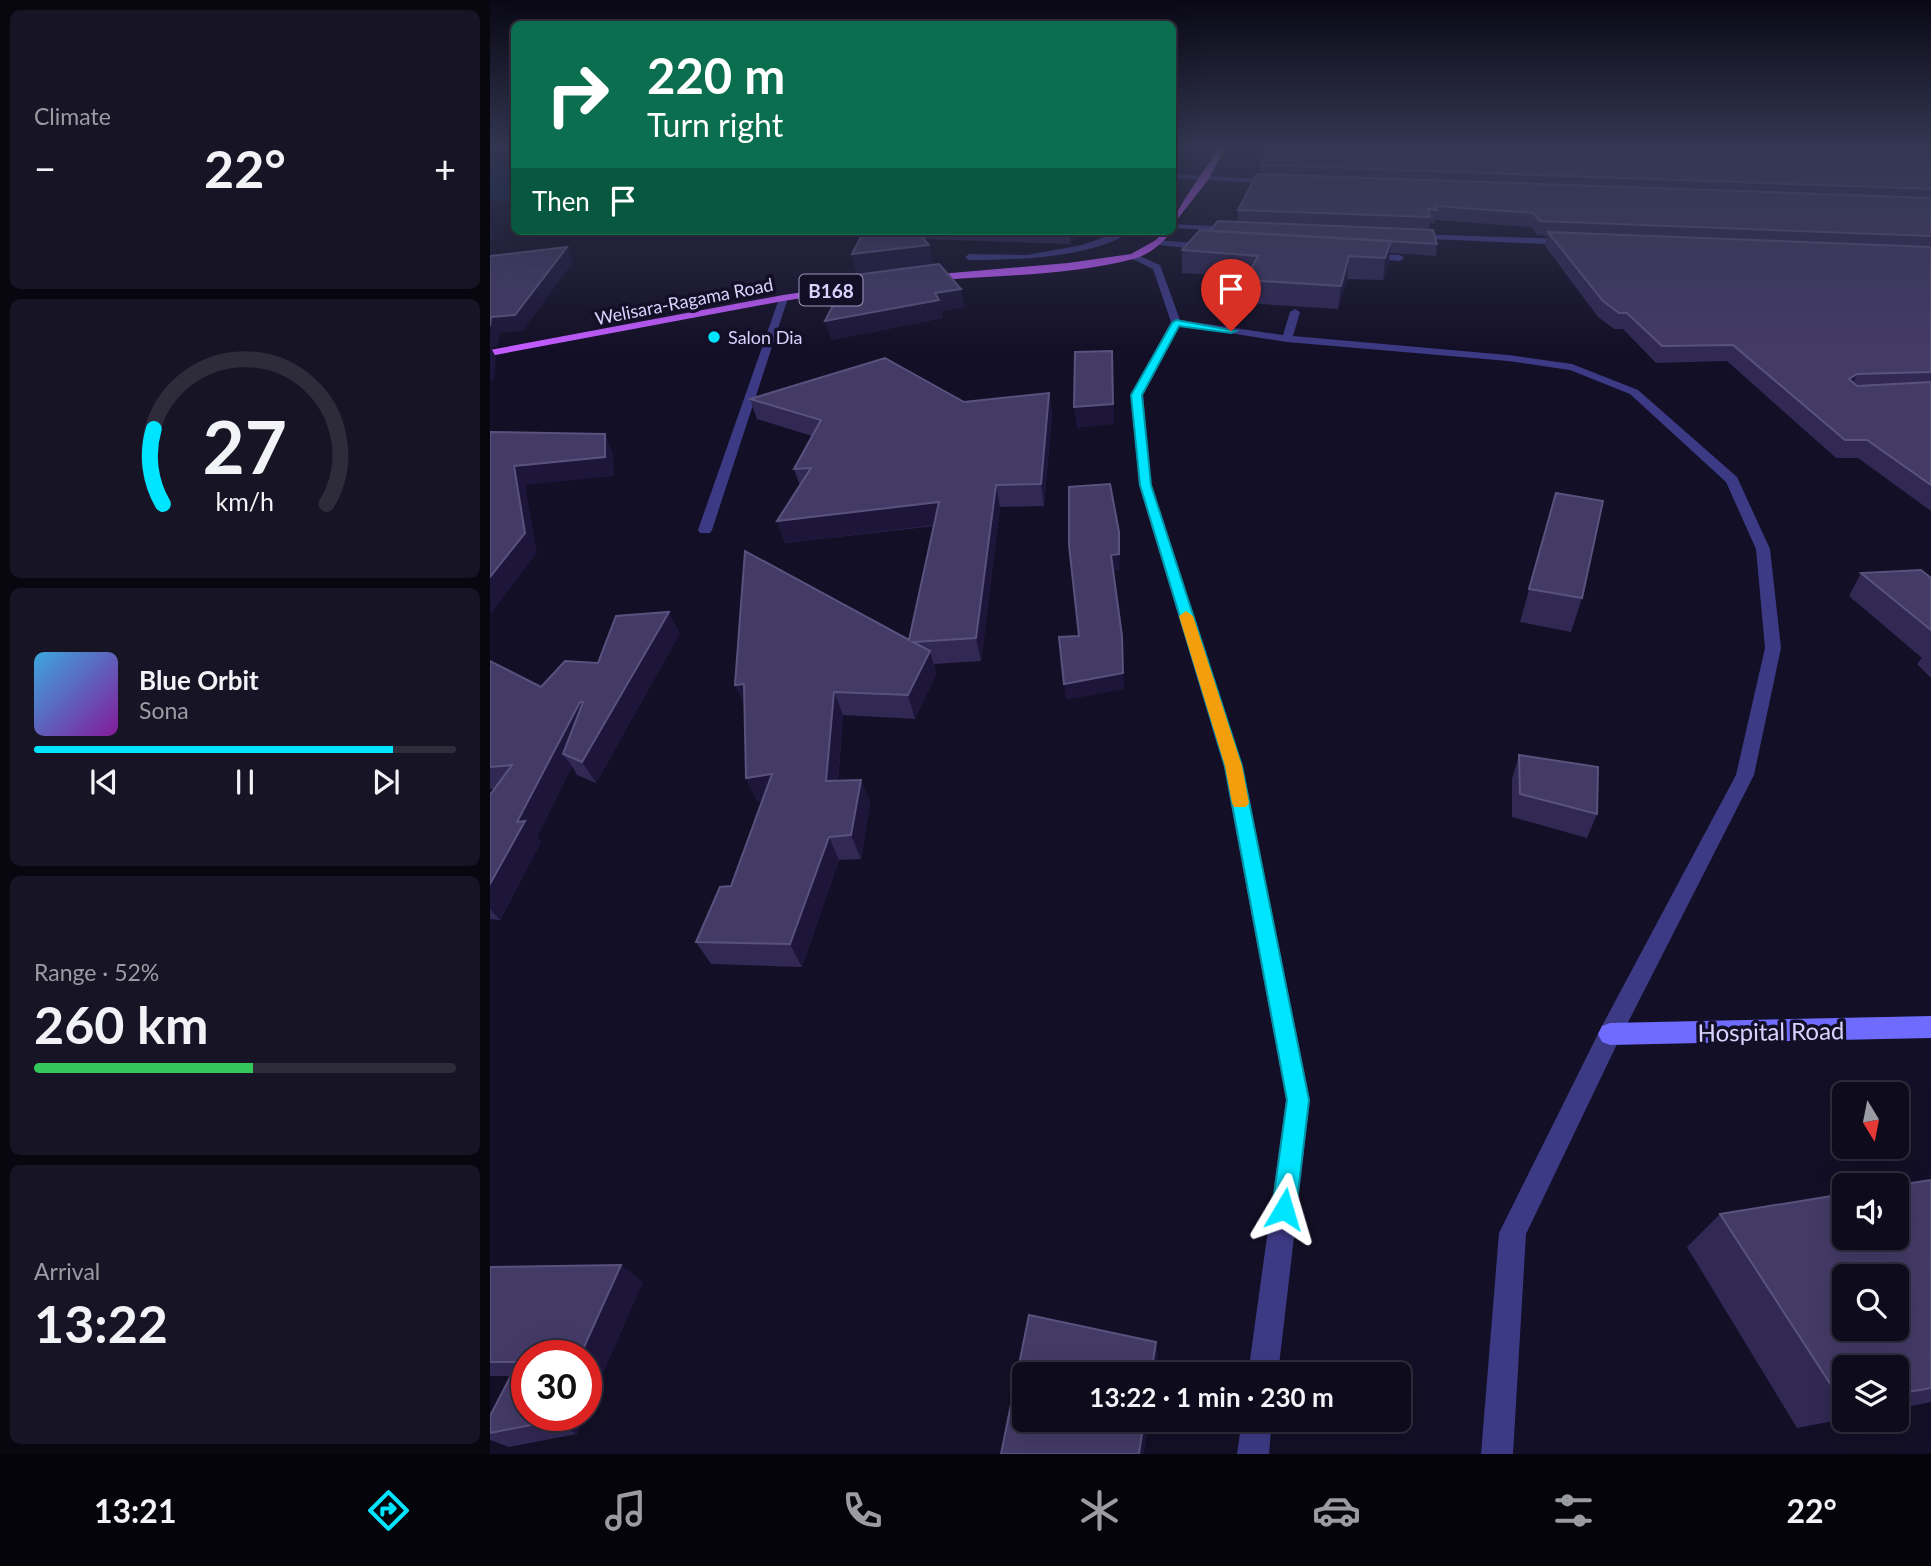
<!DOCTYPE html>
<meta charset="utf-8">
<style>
:root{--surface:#0e0b1c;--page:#171425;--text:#f1f3f6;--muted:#9b9ba3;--line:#2e2b3b;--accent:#00e5ff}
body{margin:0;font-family:Lato,sans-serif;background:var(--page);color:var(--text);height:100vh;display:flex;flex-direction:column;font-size:26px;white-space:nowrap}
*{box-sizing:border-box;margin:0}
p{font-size:23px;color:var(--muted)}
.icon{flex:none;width:38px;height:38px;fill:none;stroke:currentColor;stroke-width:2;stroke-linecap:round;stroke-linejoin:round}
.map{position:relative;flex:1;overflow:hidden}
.sheet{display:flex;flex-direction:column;gap:10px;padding:10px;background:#08060f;width:490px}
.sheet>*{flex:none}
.hud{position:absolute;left:21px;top:21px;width:665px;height:214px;border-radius:10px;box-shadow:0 7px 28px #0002,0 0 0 2px var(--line);background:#0b6e4f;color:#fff;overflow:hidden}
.needle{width:46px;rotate:170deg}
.controls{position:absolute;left:1342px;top:1082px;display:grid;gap:14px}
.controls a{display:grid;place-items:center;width:77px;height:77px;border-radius:10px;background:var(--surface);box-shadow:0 7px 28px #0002,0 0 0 2px var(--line);font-size:35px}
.speed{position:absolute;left:21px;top:1340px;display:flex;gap:14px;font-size:35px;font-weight:700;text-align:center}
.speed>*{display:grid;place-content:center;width:91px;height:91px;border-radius:50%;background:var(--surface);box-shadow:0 7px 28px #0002,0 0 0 2px var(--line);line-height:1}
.speed .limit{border:10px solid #d22;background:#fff;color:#111}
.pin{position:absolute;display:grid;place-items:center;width:60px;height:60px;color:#fff;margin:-72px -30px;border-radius:50% 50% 50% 0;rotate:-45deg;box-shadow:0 0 7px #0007}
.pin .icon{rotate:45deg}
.me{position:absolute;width:77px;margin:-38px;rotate:7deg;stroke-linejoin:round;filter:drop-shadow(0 0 5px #0008)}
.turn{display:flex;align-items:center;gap:24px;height:147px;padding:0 21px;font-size:32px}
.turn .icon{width:91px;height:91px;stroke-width:2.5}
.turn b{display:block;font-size:49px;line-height:60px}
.then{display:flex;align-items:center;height:66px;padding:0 21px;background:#0003;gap:14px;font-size:26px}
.big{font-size:52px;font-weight:700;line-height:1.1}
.sheet .card{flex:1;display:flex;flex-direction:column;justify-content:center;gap:10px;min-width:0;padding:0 24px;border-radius:10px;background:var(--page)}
.sheet .dial{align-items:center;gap:0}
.dial svg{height:182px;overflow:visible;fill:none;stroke:var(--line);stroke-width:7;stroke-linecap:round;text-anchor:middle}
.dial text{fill:var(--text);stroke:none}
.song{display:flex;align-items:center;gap:21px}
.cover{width:84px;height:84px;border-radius:10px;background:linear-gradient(135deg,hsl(200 70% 55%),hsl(290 70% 35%))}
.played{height:7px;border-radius:4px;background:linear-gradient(90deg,var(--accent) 85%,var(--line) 85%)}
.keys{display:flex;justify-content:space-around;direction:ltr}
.heat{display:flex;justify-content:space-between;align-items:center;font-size:38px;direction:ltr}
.charge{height:10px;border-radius:5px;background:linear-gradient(90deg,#34c759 52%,var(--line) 0)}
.trip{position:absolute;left:522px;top:1362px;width:399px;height:70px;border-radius:10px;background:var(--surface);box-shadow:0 7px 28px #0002,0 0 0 2px var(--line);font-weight:700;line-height:70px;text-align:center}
.dock{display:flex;height:112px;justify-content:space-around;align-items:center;background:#06040b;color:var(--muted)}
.dock .icon{width:49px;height:49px}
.dock .active{color:var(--accent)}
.dock b{font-size:32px;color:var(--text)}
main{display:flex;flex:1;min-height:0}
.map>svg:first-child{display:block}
.water{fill:#0a1f44}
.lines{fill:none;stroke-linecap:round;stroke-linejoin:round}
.street{fill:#3d3a85;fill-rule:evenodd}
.secondary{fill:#6f6bff;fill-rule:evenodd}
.primary{fill:#c25bff;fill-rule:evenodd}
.wall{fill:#312854}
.shaded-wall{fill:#1d163a}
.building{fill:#433a66;stroke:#5a527e;stroke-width:2;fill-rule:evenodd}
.route{fill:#00e5ff;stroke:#0095a6;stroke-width:2}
.slow{fill:#f59e0b}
.poi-dot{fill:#00e5ff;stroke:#130f26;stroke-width:2.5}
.labels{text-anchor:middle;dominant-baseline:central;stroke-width:7;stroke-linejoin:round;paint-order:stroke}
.far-street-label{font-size:18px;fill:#d9d4ff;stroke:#130f26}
.far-poi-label{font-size:18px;fill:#d9d4ff;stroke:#130f26;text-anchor:start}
.shield{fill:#130f26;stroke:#9e99be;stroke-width:2}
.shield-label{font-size:19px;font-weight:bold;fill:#d9d4ff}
.near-street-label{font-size:24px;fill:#d9d4ff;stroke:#130f26}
</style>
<main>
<section class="sheet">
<div class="card"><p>Climate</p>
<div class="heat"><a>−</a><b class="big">22°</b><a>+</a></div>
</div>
<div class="card dial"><svg viewBox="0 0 100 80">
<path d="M14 69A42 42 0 1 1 86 69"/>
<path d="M14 69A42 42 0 0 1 10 36" stroke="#00e5ff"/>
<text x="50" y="56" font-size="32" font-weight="700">27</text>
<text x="50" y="72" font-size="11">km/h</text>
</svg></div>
<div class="card">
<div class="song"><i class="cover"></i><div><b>Blue Orbit</b><p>Sona</p></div></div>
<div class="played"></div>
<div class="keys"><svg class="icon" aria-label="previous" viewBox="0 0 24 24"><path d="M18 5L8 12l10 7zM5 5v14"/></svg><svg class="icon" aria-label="pause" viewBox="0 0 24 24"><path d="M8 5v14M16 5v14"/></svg><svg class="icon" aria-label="next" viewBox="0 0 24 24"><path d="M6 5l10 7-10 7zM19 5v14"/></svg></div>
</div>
<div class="card"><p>Range · 52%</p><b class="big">260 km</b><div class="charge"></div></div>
<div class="card"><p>Arrival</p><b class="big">13:22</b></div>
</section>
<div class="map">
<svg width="1441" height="1454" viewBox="0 0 1441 1454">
<rect width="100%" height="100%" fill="#130f26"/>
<path class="water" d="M0,160L24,174V202L0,200Z"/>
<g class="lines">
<path class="street" d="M682,174L787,180L791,182L787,184L682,178Z
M682,224L745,227L749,229L745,231L682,228Z
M631,231H643C602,258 527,260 479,260L475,257L479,254L537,255L592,245Z
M923,234L1077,239L1081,242L1077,245L920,238Z
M666,240L718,244L722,247L718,250L669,245Z
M643,253L670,265L690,320L793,335L800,312L805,309L810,312L803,336L1018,355L1082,364L1148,390L1247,477L1280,549L1291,648L1264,775L1128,1042L1036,1234L1023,1454H991L1009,1233L1112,1026L1246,775L1275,648L1266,549L1236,482L1140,394L1080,370L1018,361L797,342L689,325L653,395L661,485L752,767L820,1100L788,1374H758L796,1100L734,767L649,485L641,395L681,322L663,269L640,258Z
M875,253L910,255L914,258L910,261L872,258Z
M290,296L298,298L222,530L220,533H210L208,530Z
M752,1419H782L779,1454H747Z"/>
<path class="secondary" d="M1441,1016V1038L1120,1045L1112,1042L1108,1034L1112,1026L1120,1023Z"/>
<path class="primary" d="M730,147H736L718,180L682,226C682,213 720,163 730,147Z
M674,231H682C673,243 659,255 643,259C578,276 505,275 438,281L433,278L438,275L578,263L641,254L666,240Z
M375,283L378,284V288L293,301L0,356V350L293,295Z"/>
</g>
<path class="wall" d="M1441,147V511L1368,458H1346L1237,361L1166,363L1133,329H1124L1108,317L1055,246L1057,236L1047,235L1041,227L945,220V224L940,223L939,230L947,244L946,256L900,253L899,263L893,280L857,279L848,309L754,303L755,280L756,277L692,273V250L719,231L748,222V210L771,174V165Z
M326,231H590L580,244L434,239L439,245L443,265L474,307L451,311L453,318L341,340L367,275L362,254L371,236L327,235Z
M559,393L562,414L554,506L510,507L491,661L444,664L446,674L425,719L353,715L348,781L371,780L380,803L371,859L349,860L312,967L221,964L206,942L241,886L273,800L267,801L256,778L254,703L245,685L419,640L444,526L295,543L287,521L310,486L304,469L322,436L267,419L260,399L474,402Z
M1066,493L1092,598L1081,632L1030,622Z
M1371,573L1441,578V678L1427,664L1432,658L1359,596Z
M190,633L106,783L87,775L82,766L47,837L51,842L10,920L0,919V795L5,789H0V661L51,687L108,663Z
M1029,755L1107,814L1097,838L1022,817V779Z
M1441,1180V1402L1407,1409V1367H1354V1419L1307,1428L1197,1247L1230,1214Z
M0,1267L153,1282L37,1416H95L87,1434L19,1447L0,1440V1416L21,1376H0Z"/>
<path class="shaded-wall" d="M0,227L4,236L0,241Z
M579,231H590L580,244Z
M901,241L899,263L893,280L895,258Z
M439,245L444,272L369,282L362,254Z
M77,247L83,262L33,331L10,333L8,346L1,348L6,357L4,379L0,383V326L1,317Z
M859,256L857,279L848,309L851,286Z
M471,289L474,307L451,311L453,318L341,340L335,321L445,293Z
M622,351L624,424L587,428L584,407Z
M1367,374L1359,391V379Z
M559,393L562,414L554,506L551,484Z
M115,434L123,453L124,476L35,485L47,553L0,615V577L24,466Z
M506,485L510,507L491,661L486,638Z
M449,502L454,524L295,543L287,521Z
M629,532L630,570L622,571L621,555Z
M179,612L190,633L106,783L92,762Z
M632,636L634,689L576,700L574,684Z
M440,651L446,674L425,719L418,695Z
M254,684L256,708L245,685Z
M344,692L353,715L346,805L336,781Z
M90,702L103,723L73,754L82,766L47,837L51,842L10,920L0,909V884L27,822Z
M282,774L293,797L267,801L256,778Z
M371,780L380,803L371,859L361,835Z
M339,837L349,860L312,967L300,944Z
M131,1265L153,1282L96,1413V1356H90Z
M666,1342L668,1356L666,1374H661Z
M64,1416H95L87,1434L61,1421Z
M654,1419H659L654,1454H649Z"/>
<path class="building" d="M780,147H1441V189L771,165Z
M767,174L1441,198V236L1050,221L1043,213L946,206L947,210L938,209L940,217L748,210Z
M728,221L943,230L947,244L719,231Z
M710,230L901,241L895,258L859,256L851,286L755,280L768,256L692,250Z
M374,231H427L439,245L362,254Z
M1058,232L1441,247V372L1367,374L1359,379L1367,386L1441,382V485L1377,440H1355L1243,345L1172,346L1137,313H1129L1113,301Z
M77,247L25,315L1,317L0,326V256Z
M449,264L471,289L445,293L449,300L335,321L358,276Z
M622,351L623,404L584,407L585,352Z
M395,358L474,402L559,393L551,484L506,485L486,638L423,642L440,651L418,695L344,692L336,781L371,780L361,835L339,837L300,944L206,942L230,887L241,886L282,774L256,778L254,684L245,685L255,551L419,640L449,502L287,521L321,468L304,469L331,420L260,399Z
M0,432L115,434V457L24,466L35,533L0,577Z
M620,484L629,532V554L621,555L632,636L633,673L574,684L569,637L589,636L579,545V487Z
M1066,493L1113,501L1092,598L1039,589Z
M1431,570L1441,578V630L1371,573Z
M179,612L92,762L73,754L93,702H90L27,822L35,821L0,884V795L22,765L0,767V661L51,687L75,661L108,663L126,616Z
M1029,755L1108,767L1107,814L1030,794Z
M1441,1180V1388L1407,1394V1367H1354V1405L1230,1214L1354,1194V1237H1407V1185ZM1354,1276H1407V1328H1354Z
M131,1265L90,1356H37V1416H64L61,1421L0,1433V1416L28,1362H0V1267Z
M539,1315L666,1342L661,1374H534V1419H654L649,1454H511Z"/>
<linearGradient id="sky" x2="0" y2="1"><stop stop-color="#0a0815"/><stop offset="0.42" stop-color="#333752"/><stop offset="1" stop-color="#333752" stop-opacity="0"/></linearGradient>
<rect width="1441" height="350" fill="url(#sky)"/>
<path class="route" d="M686,320L746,331L741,333L689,326L652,395L661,485L752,766L819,1100L806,1209L803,1218L794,1221L786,1218L782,1209L797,1100L735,766L650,485L641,395L682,323Z"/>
<path class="slow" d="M696,611L703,616L752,766L759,803L756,807H744L742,803L735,766L689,616Z"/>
<circle class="poi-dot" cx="224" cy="337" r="7"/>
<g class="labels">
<g class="far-street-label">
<text transform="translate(194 301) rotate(-11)">Welisara-Ragama Road</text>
</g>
<g class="far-poi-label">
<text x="238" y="337">Salon Dia</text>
</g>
<rect class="shield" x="309.5" y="274.5" width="63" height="31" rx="5"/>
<g class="shield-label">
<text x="341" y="290">B168</text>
</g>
<g class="near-street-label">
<text transform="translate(1281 1031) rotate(-1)">Hospital Road</text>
</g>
</g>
</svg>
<div class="controls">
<a><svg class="needle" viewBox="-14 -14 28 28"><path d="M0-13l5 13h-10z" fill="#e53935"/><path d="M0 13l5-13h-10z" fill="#9b9ba3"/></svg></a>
<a><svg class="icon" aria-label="sound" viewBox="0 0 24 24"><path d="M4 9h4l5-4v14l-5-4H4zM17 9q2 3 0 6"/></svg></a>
<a><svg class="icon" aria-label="search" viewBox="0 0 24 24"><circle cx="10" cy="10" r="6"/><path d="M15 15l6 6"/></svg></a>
<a><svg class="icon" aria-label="layers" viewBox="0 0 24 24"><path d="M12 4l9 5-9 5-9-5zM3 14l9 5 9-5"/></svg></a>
</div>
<div class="speed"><div class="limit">30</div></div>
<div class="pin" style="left:741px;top:331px;background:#d93025"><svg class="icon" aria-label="arrive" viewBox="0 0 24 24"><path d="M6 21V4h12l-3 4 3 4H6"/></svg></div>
<svg class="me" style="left:794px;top:1209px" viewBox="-20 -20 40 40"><path d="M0-17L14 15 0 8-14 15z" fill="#00e5ff" stroke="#fff" stroke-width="4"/></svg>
<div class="trip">13:22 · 1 min · 230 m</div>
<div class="hud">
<div class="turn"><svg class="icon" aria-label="right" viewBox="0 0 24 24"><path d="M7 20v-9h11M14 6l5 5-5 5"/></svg><div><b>220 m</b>Turn right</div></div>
<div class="then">Then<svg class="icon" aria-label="arrive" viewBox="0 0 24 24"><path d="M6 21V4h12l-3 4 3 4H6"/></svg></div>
</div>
</div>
</main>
<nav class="dock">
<b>13:21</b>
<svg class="icon active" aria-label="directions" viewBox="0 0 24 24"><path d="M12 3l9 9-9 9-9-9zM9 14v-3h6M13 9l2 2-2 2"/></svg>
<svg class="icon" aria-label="music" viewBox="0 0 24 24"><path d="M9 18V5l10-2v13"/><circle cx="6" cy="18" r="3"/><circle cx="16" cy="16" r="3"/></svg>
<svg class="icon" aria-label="phone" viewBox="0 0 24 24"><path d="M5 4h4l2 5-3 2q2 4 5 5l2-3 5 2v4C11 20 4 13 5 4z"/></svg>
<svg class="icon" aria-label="climate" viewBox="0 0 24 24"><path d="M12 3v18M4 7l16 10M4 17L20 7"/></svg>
<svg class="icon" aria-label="car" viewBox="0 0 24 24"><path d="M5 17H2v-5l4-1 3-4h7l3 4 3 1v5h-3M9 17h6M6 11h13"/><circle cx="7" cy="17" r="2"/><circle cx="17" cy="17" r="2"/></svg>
<svg class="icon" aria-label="filters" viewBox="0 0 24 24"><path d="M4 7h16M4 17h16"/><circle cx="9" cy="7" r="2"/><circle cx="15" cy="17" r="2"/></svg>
<b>22°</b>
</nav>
